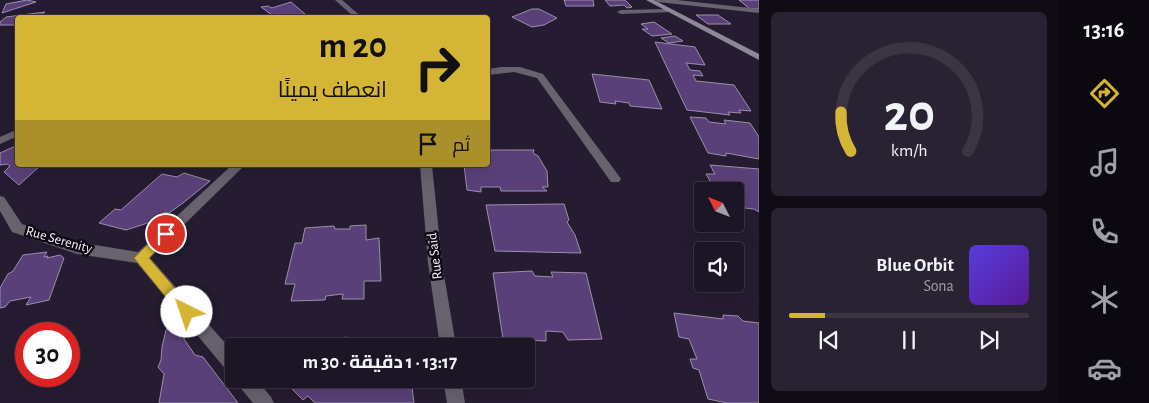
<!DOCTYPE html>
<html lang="ar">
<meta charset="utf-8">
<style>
:root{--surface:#1c1526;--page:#292232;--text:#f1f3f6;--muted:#a09fa7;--line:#3a3443;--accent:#d5b535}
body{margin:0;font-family:"Alegreya Sans",Cairo,sans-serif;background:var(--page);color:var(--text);direction:rtl;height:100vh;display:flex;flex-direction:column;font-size:19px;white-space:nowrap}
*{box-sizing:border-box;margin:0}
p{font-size:16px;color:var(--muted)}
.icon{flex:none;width:28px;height:28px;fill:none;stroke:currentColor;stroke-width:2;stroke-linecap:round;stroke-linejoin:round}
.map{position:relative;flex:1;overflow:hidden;direction:ltr}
.drawer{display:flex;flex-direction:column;gap:12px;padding:12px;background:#0f0c15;width:300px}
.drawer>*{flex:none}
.guide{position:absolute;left:15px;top:15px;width:475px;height:152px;border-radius:5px;box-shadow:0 5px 20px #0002,0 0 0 1px var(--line);direction:rtl;background:#d5b535;color:#111;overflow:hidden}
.needle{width:32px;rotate:312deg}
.controls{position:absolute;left:694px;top:182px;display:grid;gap:10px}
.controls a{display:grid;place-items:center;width:50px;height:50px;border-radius:5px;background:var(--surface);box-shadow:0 5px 20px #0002,0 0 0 1px var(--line);font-size:25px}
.speed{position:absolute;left:15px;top:322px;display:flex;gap:10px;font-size:25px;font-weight:700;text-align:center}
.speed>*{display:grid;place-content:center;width:65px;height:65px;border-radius:50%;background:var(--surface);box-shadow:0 5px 20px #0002,0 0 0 1px var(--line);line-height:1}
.speed .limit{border:8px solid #d22;background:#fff;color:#111}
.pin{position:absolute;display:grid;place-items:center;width:42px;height:42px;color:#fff;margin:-21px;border:2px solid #fff;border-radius:50%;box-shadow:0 1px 5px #0007}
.me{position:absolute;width:55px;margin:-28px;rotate:319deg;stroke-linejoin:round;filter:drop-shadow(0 0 4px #0008)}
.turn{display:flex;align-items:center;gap:18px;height:105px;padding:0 20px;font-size:22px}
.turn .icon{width:65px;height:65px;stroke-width:2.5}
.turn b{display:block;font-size:35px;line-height:42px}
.then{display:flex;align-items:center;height:48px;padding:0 20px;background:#0003;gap:10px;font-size:19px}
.drawer .tile{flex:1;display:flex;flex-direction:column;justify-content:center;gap:8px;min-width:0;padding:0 18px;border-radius:8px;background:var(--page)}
.drawer .dial{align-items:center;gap:0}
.dial svg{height:130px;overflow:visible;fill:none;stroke:var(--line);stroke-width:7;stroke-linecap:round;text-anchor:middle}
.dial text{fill:var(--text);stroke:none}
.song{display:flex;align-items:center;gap:15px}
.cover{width:60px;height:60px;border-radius:8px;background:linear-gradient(135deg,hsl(250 70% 55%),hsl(270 70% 35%))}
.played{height:5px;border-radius:2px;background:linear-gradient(90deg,var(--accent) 15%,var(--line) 15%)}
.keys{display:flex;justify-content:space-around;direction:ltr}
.trip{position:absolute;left:225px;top:338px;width:310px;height:50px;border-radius:5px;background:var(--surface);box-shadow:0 5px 20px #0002,0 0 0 1px var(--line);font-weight:700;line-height:50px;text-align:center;direction:rtl}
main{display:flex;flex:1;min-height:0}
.menu{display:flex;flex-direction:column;width:90px;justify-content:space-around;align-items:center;background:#0b080f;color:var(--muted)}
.menu .icon{width:35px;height:35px}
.menu .active{color:var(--accent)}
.menu b{font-size:22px;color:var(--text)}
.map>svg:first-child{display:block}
.building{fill:#5a4078;stroke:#9b8fab}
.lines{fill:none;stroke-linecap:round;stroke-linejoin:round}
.street{fill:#67626e;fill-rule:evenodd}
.secondary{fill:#8e8699;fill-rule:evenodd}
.route{fill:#d5b535;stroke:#8a7622}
.labels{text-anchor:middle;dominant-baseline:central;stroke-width:5;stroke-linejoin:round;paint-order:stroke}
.street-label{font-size:14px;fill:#f4eefd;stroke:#0d0912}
</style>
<main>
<nav class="menu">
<b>13:16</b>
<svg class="icon active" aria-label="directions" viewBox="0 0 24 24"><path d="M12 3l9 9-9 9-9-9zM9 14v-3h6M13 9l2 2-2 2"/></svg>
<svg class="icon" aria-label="music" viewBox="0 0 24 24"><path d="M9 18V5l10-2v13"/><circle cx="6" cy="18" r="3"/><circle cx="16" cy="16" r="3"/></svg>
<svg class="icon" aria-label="phone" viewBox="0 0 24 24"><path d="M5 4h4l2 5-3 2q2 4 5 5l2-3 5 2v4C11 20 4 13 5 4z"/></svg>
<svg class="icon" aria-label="climate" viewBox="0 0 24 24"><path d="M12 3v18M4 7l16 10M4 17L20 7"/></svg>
<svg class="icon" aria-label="car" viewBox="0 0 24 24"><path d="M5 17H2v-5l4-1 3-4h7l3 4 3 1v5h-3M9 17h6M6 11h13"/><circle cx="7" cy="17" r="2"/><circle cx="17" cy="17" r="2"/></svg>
</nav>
<section class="drawer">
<div class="tile dial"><svg viewBox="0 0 100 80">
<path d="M14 69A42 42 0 1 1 86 69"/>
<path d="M14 69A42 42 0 0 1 8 45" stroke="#d5b535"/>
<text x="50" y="56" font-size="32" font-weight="700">20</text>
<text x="50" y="72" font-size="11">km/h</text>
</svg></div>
<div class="tile">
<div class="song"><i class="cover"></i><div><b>Blue Orbit</b><p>Sona</p></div></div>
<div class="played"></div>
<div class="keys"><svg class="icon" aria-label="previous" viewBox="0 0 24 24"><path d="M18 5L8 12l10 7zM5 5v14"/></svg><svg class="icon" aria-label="pause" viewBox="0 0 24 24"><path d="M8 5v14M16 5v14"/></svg><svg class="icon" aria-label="next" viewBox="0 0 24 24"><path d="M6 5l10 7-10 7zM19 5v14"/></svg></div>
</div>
</section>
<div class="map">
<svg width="759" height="403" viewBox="0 0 759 403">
<rect width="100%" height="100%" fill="#261c32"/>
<path class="building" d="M27,0L36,2L2,13L6,4Z
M564,0H593L594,6H566Z
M605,0H625L632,7L627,8L624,5L610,6Z
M739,0H759V9H750Z
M291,2L305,14L276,18L261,7L268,6L272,8Z
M532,9H539L557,18L544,25L532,27L512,17Z
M45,12L38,17L43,18H18V25H0V22L6,17Z
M696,15H718L731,24H708Z
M654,22L672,34L652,36L642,29H648L641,24Z
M675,36L683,41L669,43L661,38Z
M655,42L695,47L705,65L686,63L690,70L700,71L703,76L693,75L696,81L734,85L751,111L739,110L741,113L728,112L730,115L687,110Z
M592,74L649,80L662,109L630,106L629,103L615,101L616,104L600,102Z
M690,117L706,118L709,122L726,124L724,120L750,123L759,137V159L726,153V156L708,153Z
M18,145V165H41L19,185L4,172L10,166L7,164L0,165V153Z
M491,150H534L533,153L538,156L547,171L548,187H542L547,191H501L500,187H481V192L467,190L464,165H488V152H491Z
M710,165L759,169V212L754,209L735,207V191H716L706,174H715Z
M184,173L210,181L183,203L169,213L165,212L154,221L126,230L99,223L115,209L121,210L162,174L177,177Z
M564,204L569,220L567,222L575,235L581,253L495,251L486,205Z
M366,225V240L379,238L381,281H364V299H342L343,294L326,296L325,300L291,301L295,284H285L295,243H302L305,228L334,226L335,229H350V226Z
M47,252L44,257L48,256L47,258L60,255L64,258L49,300L26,305L31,297L10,301L5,307L0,308V288L8,274L13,271L23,255Z
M532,271L535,276L553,277L551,272L586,273L602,339L568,340L563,332L546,331V341L503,339L493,273Z
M674,313L723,319V315L738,316L743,321L759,323V403H727L708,399L699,370L693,368L690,359H697L689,339L679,337Z
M175,322L184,333V339L195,355L203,357L238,403H159L164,374L158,367L161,360L162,347L166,330Z
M345,337L356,339L371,346H336Z
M302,379H411L414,403H315L308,396L303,400L292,389Z"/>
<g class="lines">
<path class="street" d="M335,0H342L363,18H355Z
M655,0H677L759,9V13L658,2Z
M669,9L671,10V12L621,14L617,12L621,10Z
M501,67H520L543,74L619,176L621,179L619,182H611L537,78L514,72L488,75V69Z
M18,129V136L0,144V137Z
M232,165H245L150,258L234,353V374L228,372L137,263L77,254L12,232L0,211V196L4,197L22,224L77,242L138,252Z
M420,165H432L442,263L456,346H440L428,263Z
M235,379H256L271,397L274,403H253L238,385Z
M443,379H461L465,403H447Z"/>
<path class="secondary" d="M646,0H654L759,54V60Z"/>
</g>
<path class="route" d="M166,229L170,231L172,234L170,237L149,258L192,308L194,312L192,317L187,319L182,317L134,258L161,231Z"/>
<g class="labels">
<g class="street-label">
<text transform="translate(59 240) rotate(16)">Rue Serenity</text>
<text transform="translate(435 256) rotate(-97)">Rue Saïd</text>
</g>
</g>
</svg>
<div class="controls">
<a><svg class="needle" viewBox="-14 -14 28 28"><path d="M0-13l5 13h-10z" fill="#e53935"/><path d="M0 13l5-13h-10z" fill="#a09fa7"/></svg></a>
<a><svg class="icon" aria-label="sound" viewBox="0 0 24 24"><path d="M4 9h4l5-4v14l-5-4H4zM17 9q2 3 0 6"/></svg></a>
</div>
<div class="speed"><div class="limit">30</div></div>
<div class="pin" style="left:166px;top:234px;background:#d93025"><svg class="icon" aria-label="arrive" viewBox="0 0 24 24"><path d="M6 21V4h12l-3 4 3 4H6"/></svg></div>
<svg class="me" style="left:187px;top:312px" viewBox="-20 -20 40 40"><circle r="19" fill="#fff"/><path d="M0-13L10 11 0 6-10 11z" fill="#d5b535"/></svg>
<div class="trip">13:17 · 1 دقيقة · 30 m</div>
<div class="guide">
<div class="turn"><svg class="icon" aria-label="right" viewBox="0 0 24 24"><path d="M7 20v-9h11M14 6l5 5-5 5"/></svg><div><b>20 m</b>انعطف يمينًا</div></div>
<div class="then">ثم<svg class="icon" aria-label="arrive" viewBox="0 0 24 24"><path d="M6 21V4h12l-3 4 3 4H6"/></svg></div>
</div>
</div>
</main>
